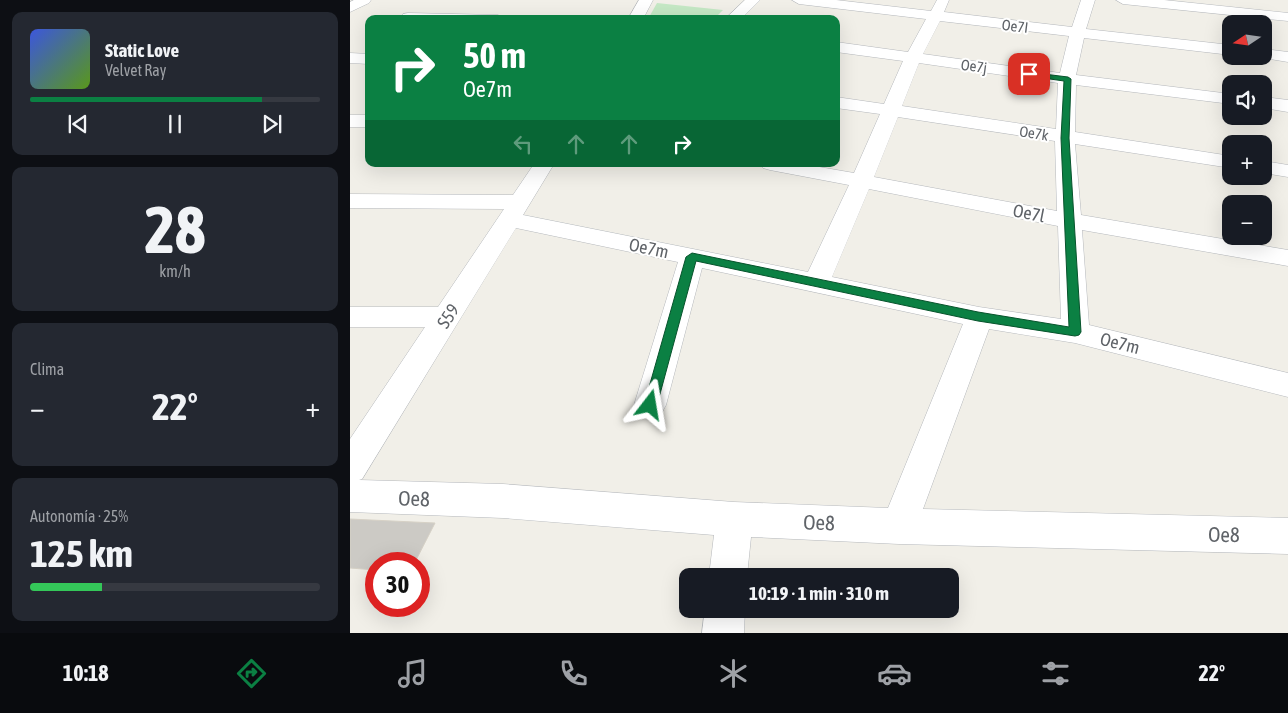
<!DOCTYPE html>
<html lang="es">
<meta charset="utf-8">
<style>
:root{--surface:#171b24;--page:#242831;--text:#f1f3f6;--muted:#9ea1a6;--line:#363941;--accent:#0b8043}
body{margin:0;font-family:"Asap Condensed",sans-serif;background:var(--page);color:var(--text);height:100vh;display:flex;flex-direction:column;font-size:19px;white-space:nowrap}
*{box-sizing:border-box;margin:0}
p{font-size:16px;color:var(--muted)}
.icon{flex:none;width:28px;height:28px;fill:none;stroke:currentColor;stroke-width:2;stroke-linecap:round;stroke-linejoin:round}
.map{position:relative;flex:1;overflow:hidden}
.sheet{display:flex;flex-direction:column;gap:12px;padding:12px;background:#0d0f14;width:350px}
.sheet>*{flex:none}
.hud{position:absolute;left:15px;top:15px;width:475px;height:152px;border-radius:10px;box-shadow:0 5px 20px #0002;background:#0b8043;color:#fff;overflow:hidden}
.needle{width:32px;rotate:257deg}
.fabs{position:absolute;left:872px;top:15px;display:grid;gap:10px}
.fabs a{display:grid;place-items:center;width:50px;height:50px;border-radius:10px;background:var(--surface);box-shadow:0 5px 20px #0002;font-size:25px}
.speed{position:absolute;left:15px;top:552px;display:flex;gap:10px;font-size:25px;font-weight:700;text-align:center}
.speed>*{display:grid;place-content:center;width:65px;height:65px;border-radius:50%;background:var(--surface);box-shadow:0 5px 20px #0002;line-height:1}
.speed .limit{border:8px solid #d22;background:#fff;color:#111}
.pin{position:absolute;display:grid;place-items:center;width:42px;height:42px;color:#fff;margin:-21px;border-radius:10px;box-shadow:0 2px 8px #0006}
.me{position:absolute;width:55px;margin:-28px;rotate:14deg;stroke-linejoin:round;filter:drop-shadow(0 0 4px #0008)}
.turn{display:flex;align-items:center;gap:18px;height:105px;padding:0 15px;font-size:22px}
.turn .icon{width:65px;height:65px;stroke-width:2.5}
.turn b{display:block;font-size:35px;line-height:42px}
.lanes{display:flex;align-items:center;height:48px;padding:0 15px;background:#0003;justify-content:center;gap:25px;direction:ltr}
.lanes .off{opacity:.35}
.big{font-size:38px;font-weight:700;line-height:1.1}
.sheet .card{flex:1;display:flex;flex-direction:column;justify-content:center;gap:8px;min-width:0;padding:0 18px;border-radius:10px;background:var(--page)}
.sheet .dial{align-items:center;gap:0}
.dial b{font-size:65px;line-height:1}
.song{display:flex;align-items:center;gap:15px}
.cover{width:60px;height:60px;border-radius:8px;background:linear-gradient(135deg,hsl(230 70% 55%),hsl(90 70% 35%))}
.played{height:5px;border-radius:2px;background:linear-gradient(90deg,var(--accent) 80%,var(--line) 80%)}
.keys{display:flex;justify-content:space-around;direction:ltr}
.heat{display:flex;justify-content:space-between;align-items:center;font-size:28px;direction:ltr}
.charge{height:8px;border-radius:4px;background:linear-gradient(90deg,#34c759 25%,var(--line) 0)}
.trip{position:absolute;left:329px;top:568px;width:280px;height:50px;border-radius:10px;background:var(--surface);box-shadow:0 5px 20px #0002;font-weight:700;line-height:50px;text-align:center}
.tab-bar{display:flex;height:80px;justify-content:space-around;align-items:center;background:#090b0e;color:var(--muted)}
.tab-bar .icon{width:35px;height:35px}
.tab-bar .current{color:var(--accent)}
.tab-bar b{font-size:22px;color:var(--text)}
main{display:flex;flex:1;min-height:0}
.map>svg:first-child{display:block}
.green{fill:#c5e8c5}
.building{fill:#cccac5;stroke:#d6d1c6}
.lines{fill:none;stroke-linecap:round;stroke-linejoin:round}
.minor-casing{stroke:#b5b8bc;stroke-width:1}
.minor{fill:#fff;fill-rule:evenodd}
.route{fill:#0b8043;stroke:#07532c}
.labels{text-anchor:middle;dominant-baseline:central;stroke-width:4;stroke-linejoin:round;paint-order:stroke}
.far-street-label{font-size:15px;fill:#5f6368;stroke:#fff}
.street-label{font-size:18px;fill:#5f6368;stroke:#fff}
.near-street-label{font-size:21px;fill:#5f6368;stroke:#fff}
</style>
<main>
<section class="sheet">
<div class="card">
<div class="song"><i class="cover"></i><div><b>Static Love</b><p>Velvet Ray</p></div></div>
<div class="played"></div>
<div class="keys"><svg class="icon" aria-label="previous" viewBox="0 0 24 24"><path d="M18 5L8 12l10 7zM5 5v14"/></svg><svg class="icon" aria-label="pause" viewBox="0 0 24 24"><path d="M8 5v14M16 5v14"/></svg><svg class="icon" aria-label="next" viewBox="0 0 24 24"><path d="M6 5l10 7-10 7zM19 5v14"/></svg></div>
</div>
<div class="card dial"><b>28</b><p>km/h</p></div>
<div class="card"><p>Clima</p>
<div class="heat"><a>−</a><b class="big">22°</b><a>+</a></div>
</div>
<div class="card"><p>Autonomía · 25%</p><b class="big">125 km</b><div class="charge"></div></div>
</section>
<div class="map">
<svg width="938" height="633" viewBox="0 0 938 633">
<rect width="100%" height="100%" fill="#f1efe8"/>
<path class="green" d="M307,3L373,10L364,19H298Z"/>
<path class="building" d="M0,519L85,523L64,564H26V570L0,568Z"/>
<g class="lines">
<g class="minor-casing">
<path id="minor" d="M4,0H21L19,3L0,12V2Z
M289,0H303L293,19H278Z
M395,0H410L391,19H375Z
M442,0H486L581,11L587,0H599L594,12L722,27L731,0H745L736,29L881,45V55L734,38L726,75L881,94V104L726,85L725,132L881,156V168L725,144L731,215L938,250V266L732,230L739,325L938,373V397L725,343L639,329L573,509L938,518V554L549,544L401,537L397,576H359L364,535L153,518L0,512V439L75,327H0V307H88L154,209L0,208V194L163,195L184,164H204L173,215L458,272L499,185L420,170L413,168L410,164H452L504,173L530,114L486,108V97L534,104L553,61L486,52V42L558,52L576,19L449,4ZM590,21L719,36L710,73L573,54ZM569,63L708,83L706,129L552,106ZM548,117L705,141L707,211L524,177ZM519,189L708,226L711,319L629,307L482,277ZM166,228L328,262L284,405L289,414L300,418L311,414L316,405L352,268L613,324L538,508L384,502L153,484L9,480L12,479Z
M766,0H814L938,13V21L773,4Z
M58,13L148,15L155,19H52L51,17L53,14Z
M914,49L938,52V62L908,57L914,56Z
M0,53L19,54V64L0,63Z
M914,97L938,100V112L914,108Z
M0,115H19V127H0Z
M914,161L938,165V177L914,173Z
M355,609H395L394,633H352Z"/>
</g>
<use href="#minor" class="minor"/>
</g>
<path class="route" d="M677,72L718,77L721,79L719,138L731,332L729,335L725,336L628,321L346,261L307,405L305,409L300,411L296,409L294,405L336,257L342,253L628,312L719,327L711,138L714,81L679,76L677,75Z"/>
<g class="labels">
<g class="far-street-label">
<text transform="translate(665 26) rotate(7)">Oe7I</text>
<text transform="translate(624 66) rotate(8)">Oe7j</text>
<text transform="translate(684 133) rotate(9)">Oe7k</text>
</g>
<g class="street-label">
<text transform="translate(679 213) rotate(11)">Oe7l</text>
<text transform="translate(299 248) rotate(12)">Oe7m</text>
<text transform="translate(98 316) rotate(-57)">S59</text>
<text transform="translate(770 343) rotate(14)">Oe7m</text>
</g>
<g class="near-street-label">
<text transform="translate(64 498) rotate(2)">Oe8</text>
<text transform="translate(469 522) rotate(2)">Oe8</text>
<text transform="translate(874 534) rotate(1)">Oe8</text>
</g>
</g>
</svg>
<div class="fabs">
<a><svg class="needle" viewBox="-14 -14 28 28"><path d="M0-13l5 13h-10z" fill="#e53935"/><path d="M0 13l5-13h-10z" fill="#9ea1a6"/></svg></a>
<a><svg class="icon" aria-label="sound" viewBox="0 0 24 24"><path d="M4 9h4l5-4v14l-5-4H4zM17 9q2 3 0 6"/></svg></a>
<a>+</a>
<a>−</a>
</div>
<div class="speed"><div class="limit">30</div></div>
<div class="pin" style="left:679px;top:74px;background:#d93025"><svg class="icon" aria-label="arrive" viewBox="0 0 24 24"><path d="M6 21V4h12l-3 4 3 4H6"/></svg></div>
<svg class="me" style="left:300px;top:405px" viewBox="-20 -20 40 40"><path d="M0-17L14 15 0 8-14 15z" fill="#0b8043" stroke="#fff" stroke-width="4"/></svg>
<div class="trip">10:19 · 1 min · 310 m</div>
<div class="hud">
<div class="turn"><svg class="icon" aria-label="right" viewBox="0 0 24 24"><path d="M7 20v-9h11M14 6l5 5-5 5"/></svg><div><b>50 m</b>Oe7m</div></div>
<div class="lanes"><svg class="icon off" aria-label="left" viewBox="0 0 24 24"><path d="M17 20v-9H6M10 6l-5 5 5 5"/></svg><svg class="icon off" aria-label="ahead" viewBox="0 0 24 24"><path d="M12 20V5M6 11l6-6 6 6"/></svg><svg class="icon off" aria-label="ahead" viewBox="0 0 24 24"><path d="M12 20V5M6 11l6-6 6 6"/></svg><svg class="icon" aria-label="right" viewBox="0 0 24 24"><path d="M7 20v-9h11M14 6l5 5-5 5"/></svg></div>
</div>
</div>
</main>
<nav class="tab-bar">
<b>10:18</b>
<svg class="icon current" aria-label="directions" viewBox="0 0 24 24"><path d="M12 3l9 9-9 9-9-9zM9 14v-3h6M13 9l2 2-2 2"/></svg>
<svg class="icon" aria-label="music" viewBox="0 0 24 24"><path d="M9 18V5l10-2v13"/><circle cx="6" cy="18" r="3"/><circle cx="16" cy="16" r="3"/></svg>
<svg class="icon" aria-label="phone" viewBox="0 0 24 24"><path d="M5 4h4l2 5-3 2q2 4 5 5l2-3 5 2v4C11 20 4 13 5 4z"/></svg>
<svg class="icon" aria-label="climate" viewBox="0 0 24 24"><path d="M12 3v18M4 7l16 10M4 17L20 7"/></svg>
<svg class="icon" aria-label="car" viewBox="0 0 24 24"><path d="M5 17H2v-5l4-1 3-4h7l3 4 3 1v5h-3M9 17h6M6 11h13"/><circle cx="7" cy="17" r="2"/><circle cx="17" cy="17" r="2"/></svg>
<svg class="icon" aria-label="filters" viewBox="0 0 24 24"><path d="M4 7h16M4 17h16"/><circle cx="9" cy="7" r="2"/><circle cx="15" cy="17" r="2"/></svg>
<b>22°</b>
</nav>
